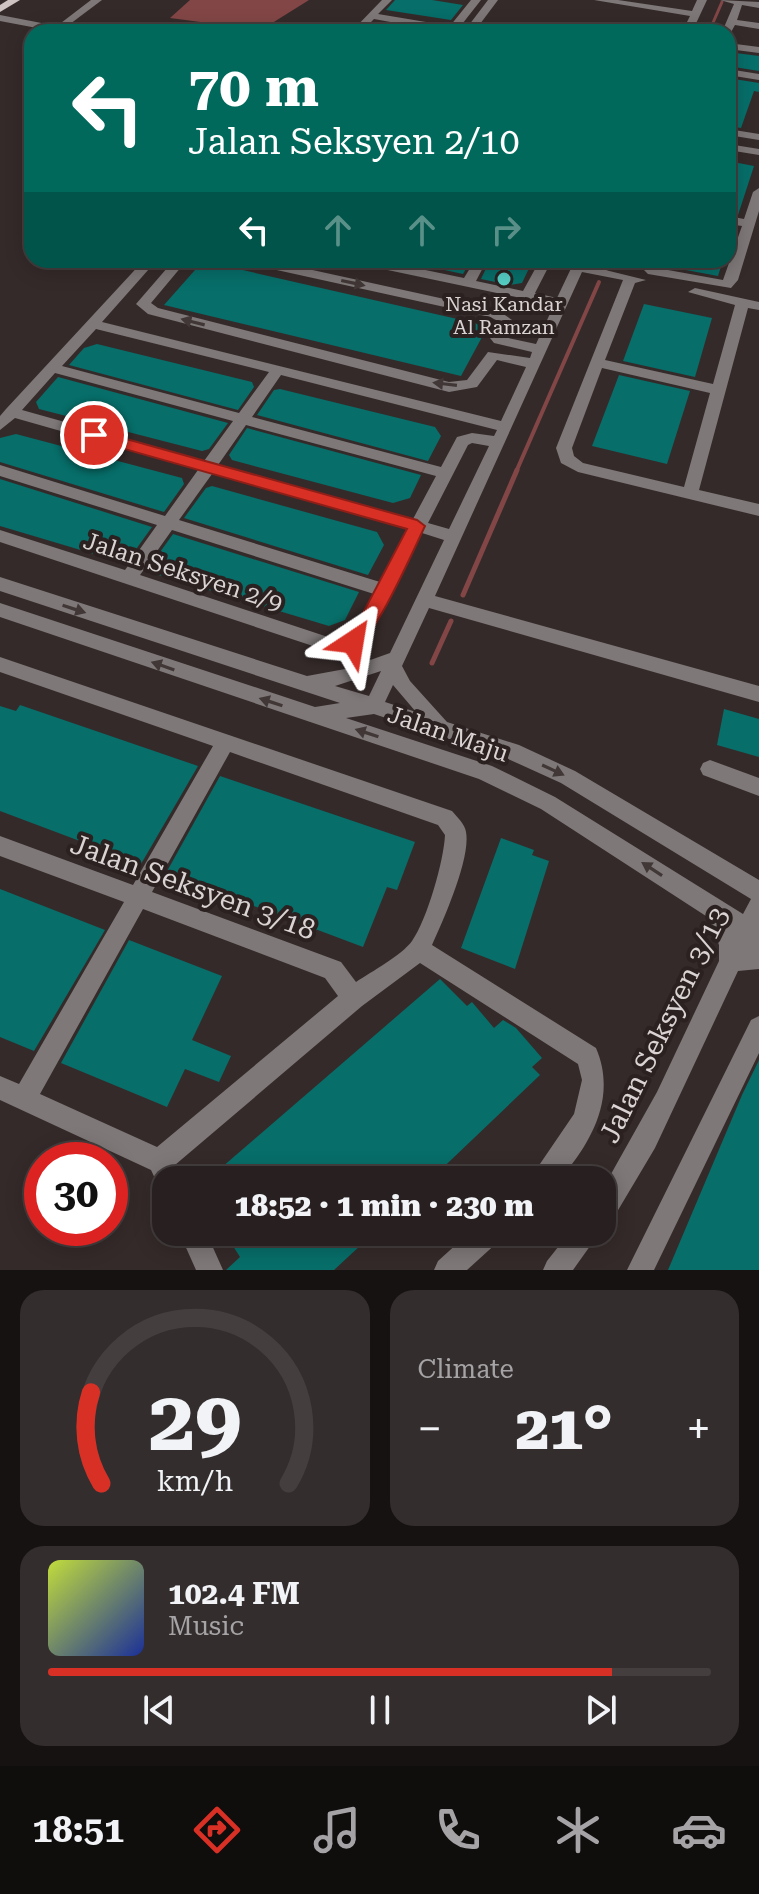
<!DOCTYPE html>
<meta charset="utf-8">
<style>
:root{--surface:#282020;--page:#342d2d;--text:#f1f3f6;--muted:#a5a3a5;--line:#443e3e;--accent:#d93025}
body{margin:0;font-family:"Roboto Serif",serif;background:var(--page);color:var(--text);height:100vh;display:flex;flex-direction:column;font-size:30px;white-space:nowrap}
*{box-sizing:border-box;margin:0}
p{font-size:26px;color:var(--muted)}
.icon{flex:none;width:44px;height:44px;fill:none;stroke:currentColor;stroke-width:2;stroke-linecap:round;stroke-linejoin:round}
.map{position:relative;height:1270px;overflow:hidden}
.details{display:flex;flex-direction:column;gap:20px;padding:20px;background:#161212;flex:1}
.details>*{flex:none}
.hud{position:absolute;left:24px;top:24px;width:712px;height:244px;border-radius:24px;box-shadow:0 4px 20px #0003,0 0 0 2px var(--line);background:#00695c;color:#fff;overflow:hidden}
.speed{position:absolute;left:24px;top:1142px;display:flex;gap:16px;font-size:40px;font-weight:700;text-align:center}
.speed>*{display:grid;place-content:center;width:104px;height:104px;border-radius:50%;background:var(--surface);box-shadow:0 4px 20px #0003,0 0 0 2px var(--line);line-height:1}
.speed .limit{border:12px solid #d22;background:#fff;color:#111}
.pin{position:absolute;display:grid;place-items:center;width:68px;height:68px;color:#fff;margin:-34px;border:4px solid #fff;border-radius:50%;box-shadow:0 2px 8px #0007}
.me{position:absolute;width:88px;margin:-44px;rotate:33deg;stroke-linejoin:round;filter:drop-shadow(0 0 6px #0008)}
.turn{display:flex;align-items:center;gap:28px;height:168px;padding:0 32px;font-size:36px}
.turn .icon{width:104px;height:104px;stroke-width:2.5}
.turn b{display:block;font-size:56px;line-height:68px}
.lanes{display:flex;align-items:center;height:76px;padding:0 32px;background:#0003;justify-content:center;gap:40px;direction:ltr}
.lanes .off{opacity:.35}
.big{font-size:60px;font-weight:800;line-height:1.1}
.details .tile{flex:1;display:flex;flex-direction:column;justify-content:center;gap:12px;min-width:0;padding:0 28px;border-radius:24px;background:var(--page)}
.details .dial{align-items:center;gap:0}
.dial svg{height:208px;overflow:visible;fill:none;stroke:var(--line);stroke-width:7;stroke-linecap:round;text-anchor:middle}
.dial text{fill:var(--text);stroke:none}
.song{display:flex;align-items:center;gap:24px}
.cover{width:96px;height:96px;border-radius:12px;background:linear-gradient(135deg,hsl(70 70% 55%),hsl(230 70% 35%))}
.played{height:8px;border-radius:4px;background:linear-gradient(90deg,var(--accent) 85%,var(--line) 85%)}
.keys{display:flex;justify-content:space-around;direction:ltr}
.heat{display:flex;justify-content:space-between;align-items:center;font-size:44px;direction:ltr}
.details .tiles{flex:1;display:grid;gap:20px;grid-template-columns:1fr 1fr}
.tile:last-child{grid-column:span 2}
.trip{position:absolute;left:152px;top:1166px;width:464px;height:80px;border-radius:24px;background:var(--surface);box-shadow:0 4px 20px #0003,0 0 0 2px var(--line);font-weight:800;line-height:80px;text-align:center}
.tab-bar{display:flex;height:128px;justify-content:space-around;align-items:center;background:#100d0d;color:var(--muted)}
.tab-bar .icon{width:56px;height:56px}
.tab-bar .active{color:var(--accent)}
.tab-bar b{font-size:36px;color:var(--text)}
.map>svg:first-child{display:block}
.water{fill:#834646}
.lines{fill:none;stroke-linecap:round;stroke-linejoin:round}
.stream-far2{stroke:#834646;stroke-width:3}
.stream-far1{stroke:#834646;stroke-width:4}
.stream{stroke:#834646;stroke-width:5}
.building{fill:#076e69}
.minor{fill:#7e7878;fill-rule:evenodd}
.major{fill:#cfc3c2;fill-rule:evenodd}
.oneway{fill:#403736}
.route{fill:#d93025;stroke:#8d1f18;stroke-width:2}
.poi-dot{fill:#55cec5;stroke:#2b2120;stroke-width:3}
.labels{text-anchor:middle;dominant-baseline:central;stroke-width:8;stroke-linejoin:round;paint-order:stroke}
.far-poi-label{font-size:20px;fill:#dad3d3;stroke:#2b2120}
.street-label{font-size:24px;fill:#dad3d3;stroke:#2b2120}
.near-street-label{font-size:28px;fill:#dad3d3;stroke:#2b2120}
</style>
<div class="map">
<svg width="759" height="1270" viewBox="0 0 759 1270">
<rect width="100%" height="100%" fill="#352a2a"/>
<path class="water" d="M190,0H309L261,30L170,18Z"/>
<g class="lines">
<path class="stream-far2" d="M709,32L722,2"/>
<path class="stream-far1" d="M606,269L610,260
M516,472L599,282"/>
<path class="stream" d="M463,595L517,470
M432,663L451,621"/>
</g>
<path class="building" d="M395,0H432L463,5L451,20L386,10Z
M728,52L759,56V71L728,66Z
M728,78L759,83V92L754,91L741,128L728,126Z
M728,161L754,166L738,215L728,213Z
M426,260H471L463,274L426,266Z
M490,260H533L522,283L510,285L481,279Z
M654,260H723L718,276L659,265Z
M203,261L488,326L461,376L164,305Z
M644,304L712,318L695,377L623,361Z
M97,344L252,382L254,387L238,410L69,365L84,348Z
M619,375L690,391L667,464L592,446Z
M58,377L228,423L209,449L202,451L39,409L36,402Z
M280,389L435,427L441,436L428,461L257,415L274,390Z
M247,428L421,475L410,498L393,503L232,460L229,455Z
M16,434L182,478L184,484L164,512L0,462V438Z
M0,479L152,527L129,559L121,562L0,526Z
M212,486L377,532L384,545L368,575L184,518L206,488Z
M173,534L359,592L345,620L329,626L152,573L150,566Z
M20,705L198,766L141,864L0,811V706L16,711Z
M724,709L759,719V757L717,745Z
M220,776L415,842L397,890L387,887L363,947L166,873Z
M501,838L534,850L532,855L549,861L515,969L461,948Z
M0,889L105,930L34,1051L0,1037Z
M129,940L222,976L192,1040L231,1056L219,1082L185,1069L167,1107L61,1063Z
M440,979L467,1006L472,1002L494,1028L503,1020L516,1028L542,1058L532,1067L540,1075L430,1180H207Z
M759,1060V1270H668L742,1095Z
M224,1232H375L334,1270H226L240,1257Z"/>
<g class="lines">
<path class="minor" d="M91,0H102L66,27L81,32H58L0,21V15L57,26Z
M382,0H392L378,14L450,26L471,0H481L459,28L466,29L488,0H498L474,32H445L374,19L361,32H351Z
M594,0H618L692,11L697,0H707L692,32H682L690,16Z
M720,0L759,2V8L742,5L737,20L759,23V29L735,25L730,34L722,32L734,4Z
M637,25L642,28L640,32H630Z
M728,43L759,47V53L728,49Z
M728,69L759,74V80L728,75Z
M728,129L759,134V140L728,135Z
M728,144L759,149V155L728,150Z
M759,188V211L738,280L731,288L648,274L637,263L638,260H650L657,268L723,280L742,226L728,224V216L744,219L753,192Z
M144,260H157L102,322L501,421L526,367L497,360L477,387L449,392L148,314L136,304L174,260H187L151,303L158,308L449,382L467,380L488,352L530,358L532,352L494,343L490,338L498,321L490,317L249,264L243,260H267L499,311L512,320L504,337L536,344L554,305L359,264L353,260H377L464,278L475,260H487L476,281L523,291L540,260H552L535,293L557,298L575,260H587L585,265L646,280L635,283L605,360L713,384L735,305L688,292L695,288L759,302V310L748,308L699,490L759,504V516L578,472L561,463L556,448L623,280L582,272L435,596L759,686V702L429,608L402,666L410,681L447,722L519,745L575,771L759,880V969L738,971L655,1148L611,1222L602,1226V1190L657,1092L719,961V945L709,918L541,809L479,779L0,617V603L315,707L340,703L0,591V577L307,676L345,669L390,653L444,540L422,533L375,625L359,647L331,652L0,542V530L125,570L157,525L0,476V465L165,516L198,470L15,418L0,430V416L6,409ZM96,329L269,372L239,413L62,366ZM602,368L710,393L684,487L583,463L574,456L572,448ZM55,373L233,421L204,461L22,410ZM281,375L497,430L494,436L472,433L457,437L441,467L252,417ZM246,425L436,476L413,519L218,465ZM472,443L489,446L449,529L428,523L468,445ZM212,474L408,529L380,582L179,520ZM172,530L374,594L348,636L331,638L140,575ZM381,671L369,696L335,686ZM393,685L416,712L385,702ZM374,714L506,758L561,783L751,899L743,914L555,797L492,766L346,718Z
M0,657L452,811C457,817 465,824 466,832C471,858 443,921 432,945L596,1048C617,1097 592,1142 559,1180H529L574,1114L582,1080L578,1064L420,963L362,1006L175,1165L182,1180H166V1191L160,1189L151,1170L0,1100V1076L19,1084L124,902L0,856V836L133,885L213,746L0,672ZM230,752L438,825L445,835C444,860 427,920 412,941C402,955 371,972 356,982L341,962L152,892ZM143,909L325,978L338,996L157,1147L40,1094Z
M710,760L759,778V796L703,775L700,769L703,763Z
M759,1016V1053L654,1270H627L751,1020Z
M179,1232H206L223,1270H196Z
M470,1232H503L499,1241L467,1270H434L438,1261Z
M570,1232H600L573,1270H543L547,1261Z"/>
<path class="major" d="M8,0H20L0,12V5Z"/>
</g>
<defs><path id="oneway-solid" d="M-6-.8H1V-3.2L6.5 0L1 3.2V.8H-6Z" transform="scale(2)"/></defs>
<g class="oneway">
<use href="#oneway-solid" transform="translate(353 283) rotate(12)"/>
<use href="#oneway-solid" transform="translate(193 322) rotate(-166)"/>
<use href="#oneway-solid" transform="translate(445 384) rotate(-173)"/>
<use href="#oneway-solid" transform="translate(74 609) rotate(18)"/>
<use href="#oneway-solid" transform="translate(163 666) rotate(-161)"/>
<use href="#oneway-solid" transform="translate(271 702) rotate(-162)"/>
<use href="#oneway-solid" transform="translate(367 733) rotate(-162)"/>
<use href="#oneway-solid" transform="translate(553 770) rotate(25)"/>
<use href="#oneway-solid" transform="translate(652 869) rotate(-147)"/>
</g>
<path class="route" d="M94,430L417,520L425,526C414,549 373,643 353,649L343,642L362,615L407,529L89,439L86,435Z"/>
<circle class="poi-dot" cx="504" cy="279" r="8"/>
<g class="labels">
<g class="far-poi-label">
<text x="504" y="304">Nasi Kandar<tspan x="504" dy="23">Al Ramzan</tspan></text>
</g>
<g class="street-label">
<text transform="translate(183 572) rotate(18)">Jalan Seksyen 2/9</text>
<text transform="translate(448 734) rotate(19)">Jalan Maju</text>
</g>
<g class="near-street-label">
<text transform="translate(193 887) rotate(20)">Jalan Seksyen 3/18</text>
<text transform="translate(664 1025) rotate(-64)">Jalan Seksyen 3/13</text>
</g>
</g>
</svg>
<div class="speed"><div class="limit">30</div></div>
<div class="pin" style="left:94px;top:435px;background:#d93025"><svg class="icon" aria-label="arrive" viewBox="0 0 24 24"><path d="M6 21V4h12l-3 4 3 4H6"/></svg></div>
<svg class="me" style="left:353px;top:642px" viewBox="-20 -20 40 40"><path d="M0-17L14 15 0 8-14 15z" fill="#d93025" stroke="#fff" stroke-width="4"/></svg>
<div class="trip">18:52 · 1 min · 230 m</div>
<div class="hud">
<div class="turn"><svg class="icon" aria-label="left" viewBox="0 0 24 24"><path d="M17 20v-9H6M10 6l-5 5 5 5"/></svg><div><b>70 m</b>Jalan Seksyen 2/10</div></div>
<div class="lanes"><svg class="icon" aria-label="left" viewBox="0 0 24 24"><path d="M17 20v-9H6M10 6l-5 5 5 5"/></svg><svg class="icon off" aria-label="ahead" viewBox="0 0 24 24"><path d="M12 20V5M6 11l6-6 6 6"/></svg><svg class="icon off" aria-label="ahead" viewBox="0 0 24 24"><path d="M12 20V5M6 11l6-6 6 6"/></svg><svg class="icon off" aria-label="right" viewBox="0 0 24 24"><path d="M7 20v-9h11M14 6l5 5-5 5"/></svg></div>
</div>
</div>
<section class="details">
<div class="tiles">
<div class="tile dial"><svg viewBox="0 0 100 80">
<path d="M14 69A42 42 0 1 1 86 69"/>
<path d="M14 69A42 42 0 0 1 10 34" stroke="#d93025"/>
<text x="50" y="56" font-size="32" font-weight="700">29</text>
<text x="50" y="72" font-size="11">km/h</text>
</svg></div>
<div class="tile"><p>Climate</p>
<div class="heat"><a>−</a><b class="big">21°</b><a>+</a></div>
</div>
<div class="tile">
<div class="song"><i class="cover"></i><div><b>102.4 FM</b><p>Music</p></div></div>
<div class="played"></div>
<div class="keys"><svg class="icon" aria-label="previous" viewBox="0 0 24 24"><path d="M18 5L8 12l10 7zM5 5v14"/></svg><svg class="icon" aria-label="pause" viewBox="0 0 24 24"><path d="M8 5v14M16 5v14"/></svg><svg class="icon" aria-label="next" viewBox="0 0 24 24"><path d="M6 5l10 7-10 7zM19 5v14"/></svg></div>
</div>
</div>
</section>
<nav class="tab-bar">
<b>18:51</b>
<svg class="icon active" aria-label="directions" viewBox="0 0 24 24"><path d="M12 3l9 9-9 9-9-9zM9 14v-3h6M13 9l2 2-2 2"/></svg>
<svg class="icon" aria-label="music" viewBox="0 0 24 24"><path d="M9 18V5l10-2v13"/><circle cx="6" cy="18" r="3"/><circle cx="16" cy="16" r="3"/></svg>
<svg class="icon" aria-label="phone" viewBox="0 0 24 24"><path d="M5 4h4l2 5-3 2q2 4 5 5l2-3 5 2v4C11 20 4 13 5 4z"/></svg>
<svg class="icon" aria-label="climate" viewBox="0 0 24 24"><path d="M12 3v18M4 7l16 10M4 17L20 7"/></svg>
<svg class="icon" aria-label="car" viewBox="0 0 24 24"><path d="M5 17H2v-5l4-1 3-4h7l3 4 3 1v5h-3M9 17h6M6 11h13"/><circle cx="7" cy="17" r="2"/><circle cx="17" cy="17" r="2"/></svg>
</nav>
